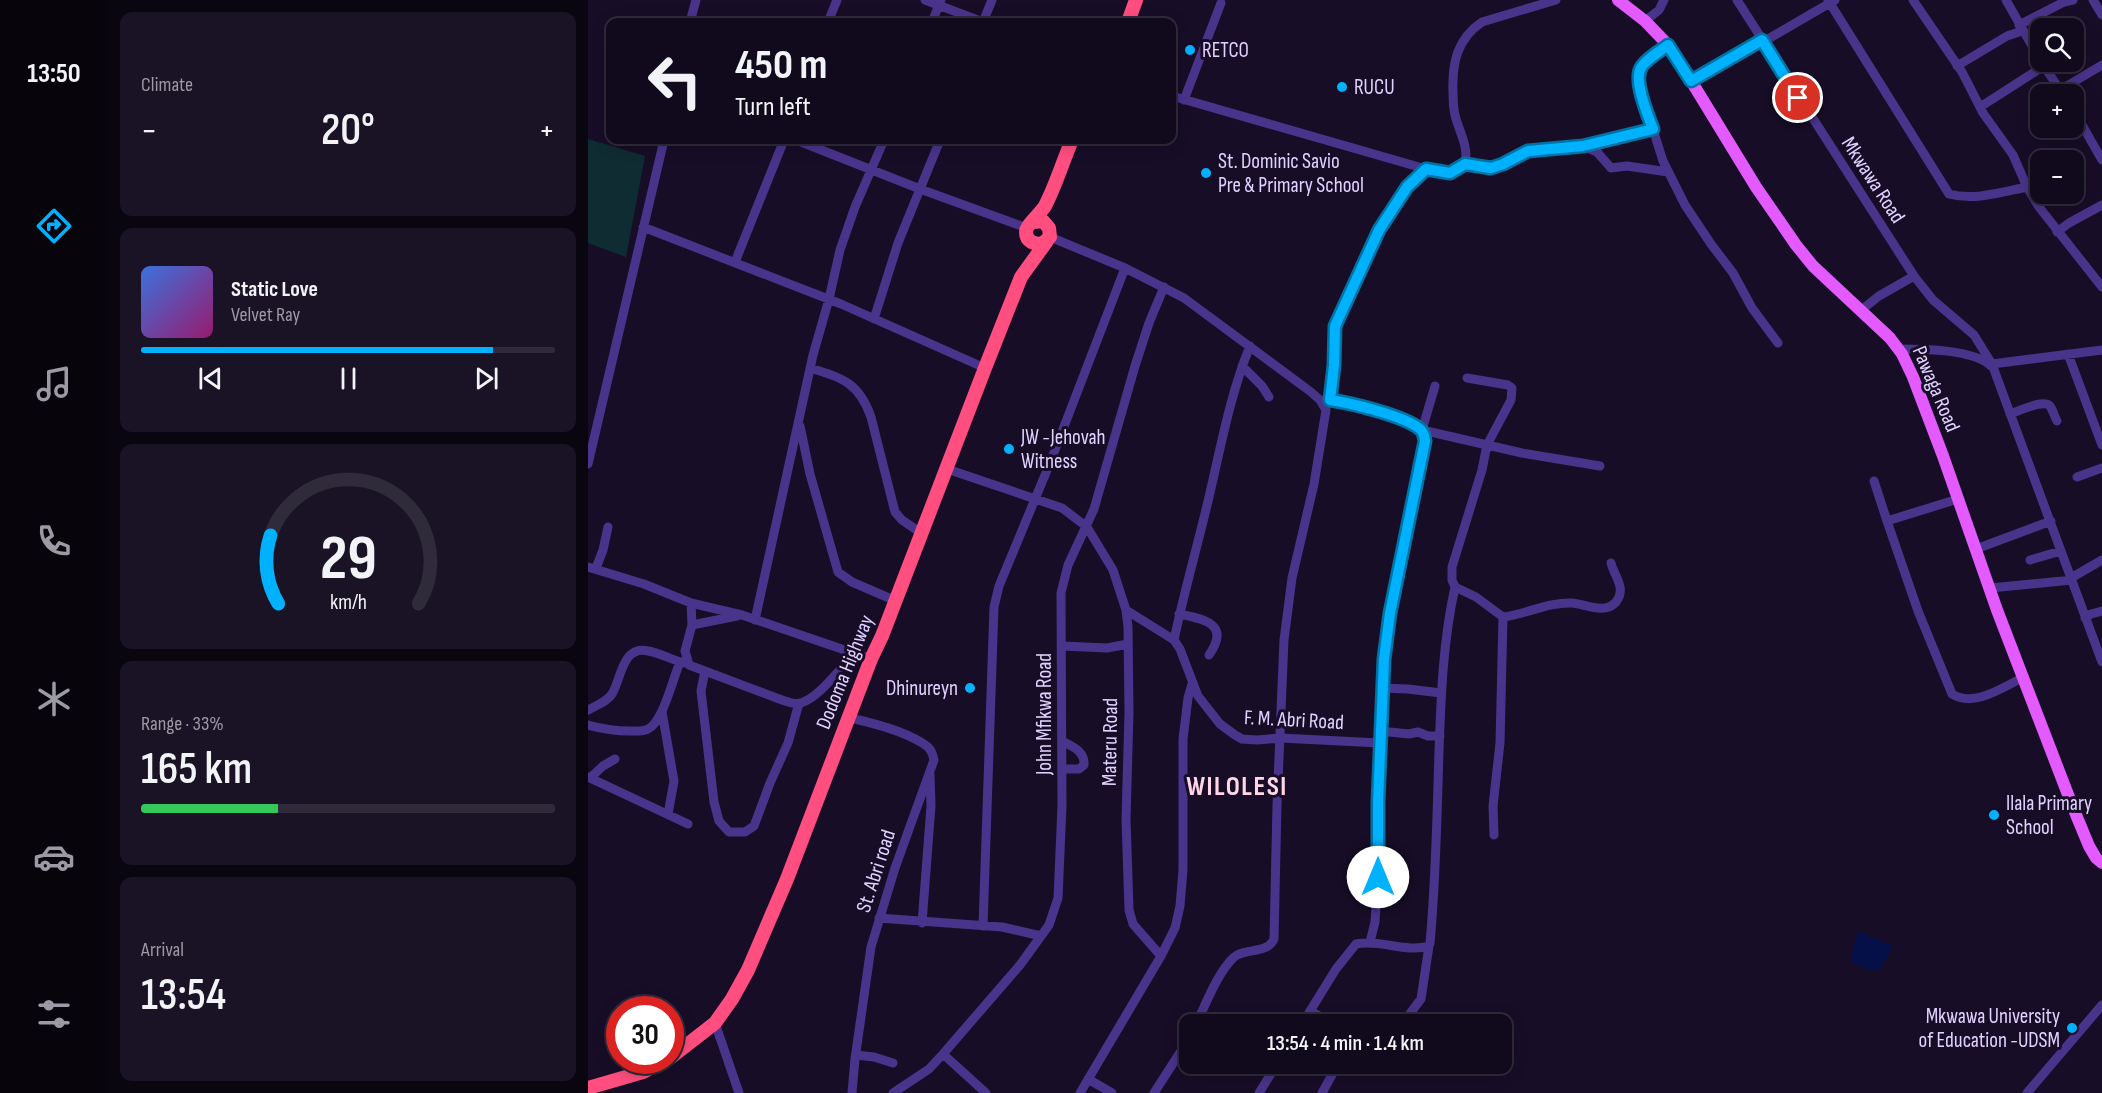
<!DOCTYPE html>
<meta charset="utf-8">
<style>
:root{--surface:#110a1d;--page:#1a1326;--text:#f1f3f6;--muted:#9c9aa4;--line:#302b3b;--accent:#00b1fe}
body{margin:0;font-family:"Sofia Sans Condensed",sans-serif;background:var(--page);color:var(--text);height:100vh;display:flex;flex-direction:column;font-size:22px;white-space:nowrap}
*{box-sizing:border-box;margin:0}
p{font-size:20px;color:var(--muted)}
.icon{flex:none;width:33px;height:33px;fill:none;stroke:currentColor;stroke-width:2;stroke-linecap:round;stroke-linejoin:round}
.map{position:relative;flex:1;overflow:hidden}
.sheet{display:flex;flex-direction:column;gap:12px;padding:12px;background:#090610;width:480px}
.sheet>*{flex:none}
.guide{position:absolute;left:18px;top:18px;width:570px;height:126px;border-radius:12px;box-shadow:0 3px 15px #0003,0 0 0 2px var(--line);background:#110a1d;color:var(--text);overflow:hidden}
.fabs{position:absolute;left:1442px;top:18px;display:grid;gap:12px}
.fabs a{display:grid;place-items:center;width:54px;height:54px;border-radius:12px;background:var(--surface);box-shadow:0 3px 15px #0003,0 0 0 2px var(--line);font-size:30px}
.speed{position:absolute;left:18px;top:996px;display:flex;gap:12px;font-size:30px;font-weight:700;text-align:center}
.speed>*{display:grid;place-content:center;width:78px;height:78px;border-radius:50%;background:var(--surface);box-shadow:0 3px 15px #0003,0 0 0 2px var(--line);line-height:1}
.speed .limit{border:9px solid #d22;background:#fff;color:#111}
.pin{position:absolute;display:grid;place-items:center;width:51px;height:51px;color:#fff;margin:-26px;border:3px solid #fff;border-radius:50%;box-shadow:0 2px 6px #0007}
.me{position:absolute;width:66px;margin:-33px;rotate:0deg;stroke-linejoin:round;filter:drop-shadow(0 0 4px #0008)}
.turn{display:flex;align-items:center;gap:21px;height:126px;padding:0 30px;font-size:27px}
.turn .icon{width:78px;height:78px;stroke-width:2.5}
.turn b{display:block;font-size:42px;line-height:51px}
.big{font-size:45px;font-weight:600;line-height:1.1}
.sheet .card{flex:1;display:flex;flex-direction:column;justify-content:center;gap:9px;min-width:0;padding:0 21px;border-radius:12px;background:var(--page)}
.sheet .dial{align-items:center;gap:0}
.dial svg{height:156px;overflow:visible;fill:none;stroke:var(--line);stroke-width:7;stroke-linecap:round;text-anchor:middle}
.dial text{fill:var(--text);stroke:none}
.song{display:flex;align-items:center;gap:18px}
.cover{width:72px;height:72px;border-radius:9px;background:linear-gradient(135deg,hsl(220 70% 55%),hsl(320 70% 35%))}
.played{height:6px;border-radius:3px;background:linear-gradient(90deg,var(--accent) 85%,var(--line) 85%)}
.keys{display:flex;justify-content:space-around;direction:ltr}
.heat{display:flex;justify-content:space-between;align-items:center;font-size:33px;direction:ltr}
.charge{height:9px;border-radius:4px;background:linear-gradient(90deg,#34c759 33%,var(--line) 0)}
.trip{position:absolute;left:591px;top:1014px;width:333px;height:60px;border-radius:12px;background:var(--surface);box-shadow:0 3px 15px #0003,0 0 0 2px var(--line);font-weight:600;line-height:60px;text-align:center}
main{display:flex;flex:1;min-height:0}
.tab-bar{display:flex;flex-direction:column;width:108px;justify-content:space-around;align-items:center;background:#07040c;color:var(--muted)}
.tab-bar .icon{width:42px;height:42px}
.tab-bar .current{color:var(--accent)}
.tab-bar b{font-size:27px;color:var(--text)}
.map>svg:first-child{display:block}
.green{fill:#0f2c32}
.water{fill:#051048}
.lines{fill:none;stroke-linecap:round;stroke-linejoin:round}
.minor{stroke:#49348b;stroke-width:9}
.major{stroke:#e35aff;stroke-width:12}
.highway{stroke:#ff4e7f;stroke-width:14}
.route-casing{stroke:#0073a5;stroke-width:15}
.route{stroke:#00b1fe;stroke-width:10}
.poi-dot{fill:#00b1fe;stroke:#170d27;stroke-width:2}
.labels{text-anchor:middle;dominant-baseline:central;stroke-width:6;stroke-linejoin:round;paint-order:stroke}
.poi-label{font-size:21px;fill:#e1d3ff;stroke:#170d27;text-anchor:start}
.street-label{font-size:21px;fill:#e1d3ff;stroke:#170d27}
.district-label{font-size:27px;font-weight:bold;letter-spacing:1.5px;fill:#ffd5e7;stroke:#170d27}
</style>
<main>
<nav class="tab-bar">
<b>13:50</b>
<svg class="icon current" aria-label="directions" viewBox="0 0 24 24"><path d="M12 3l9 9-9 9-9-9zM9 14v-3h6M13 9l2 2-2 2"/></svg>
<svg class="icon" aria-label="music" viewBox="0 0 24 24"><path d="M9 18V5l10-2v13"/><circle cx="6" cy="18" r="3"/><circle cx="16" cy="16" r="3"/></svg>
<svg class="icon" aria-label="phone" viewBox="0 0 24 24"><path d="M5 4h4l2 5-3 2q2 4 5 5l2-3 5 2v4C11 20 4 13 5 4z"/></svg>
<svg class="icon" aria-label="climate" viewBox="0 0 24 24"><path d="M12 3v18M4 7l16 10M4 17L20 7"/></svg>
<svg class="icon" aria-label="car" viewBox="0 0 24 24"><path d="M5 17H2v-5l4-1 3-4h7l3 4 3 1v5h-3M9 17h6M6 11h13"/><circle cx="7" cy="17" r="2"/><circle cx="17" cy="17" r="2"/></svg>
<svg class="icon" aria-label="filters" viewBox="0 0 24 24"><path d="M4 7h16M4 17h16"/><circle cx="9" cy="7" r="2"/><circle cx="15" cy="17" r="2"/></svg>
</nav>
<section class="sheet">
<div class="card"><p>Climate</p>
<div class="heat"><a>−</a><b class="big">20°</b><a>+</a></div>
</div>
<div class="card">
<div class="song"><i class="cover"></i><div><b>Static Love</b><p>Velvet Ray</p></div></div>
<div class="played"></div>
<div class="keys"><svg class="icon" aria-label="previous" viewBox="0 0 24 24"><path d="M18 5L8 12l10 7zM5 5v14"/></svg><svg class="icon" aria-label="pause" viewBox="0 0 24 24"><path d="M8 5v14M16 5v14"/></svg><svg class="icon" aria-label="next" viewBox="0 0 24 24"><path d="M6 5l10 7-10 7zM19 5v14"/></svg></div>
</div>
<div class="card dial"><svg viewBox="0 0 100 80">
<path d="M14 69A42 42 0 1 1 86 69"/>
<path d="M14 69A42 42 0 0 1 10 34" stroke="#00b1fe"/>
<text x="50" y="56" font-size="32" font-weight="700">29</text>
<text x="50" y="72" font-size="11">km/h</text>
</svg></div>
<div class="card"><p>Range · 33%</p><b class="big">165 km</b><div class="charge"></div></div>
<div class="card"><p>Arrival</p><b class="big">13:54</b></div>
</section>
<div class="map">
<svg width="1514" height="1093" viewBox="0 0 1514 1093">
<rect width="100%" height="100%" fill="#170d27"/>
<path class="green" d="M0,139L57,156L38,257L0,243Z"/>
<path class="water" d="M1270,931L1305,946L1292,970H1282L1262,961Z"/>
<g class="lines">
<path class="minor" d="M337,0L395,22
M1149,0L1326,276L1345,300L1386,335L1404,364L1412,386L1514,662
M1240,0L1361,194C1386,201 1414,192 1439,187
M1325,0L1374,72L1395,113L1425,155L1439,187L1451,207L1514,287
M1418,0L1452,60
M1505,0L1514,15
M1057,21L1071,10L1076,0
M102,22L108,0
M240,22L249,0
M344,22L353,0
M395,22L404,0
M1431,25L1476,2L1485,0
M1175,42L1247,0
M1080,45L1057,63L1051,72V85L1075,161L1097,205L1123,244L1145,273L1164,308L1190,343
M1453,62L1475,94
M1369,66L1419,36L1434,31
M1103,81L1174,40
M1472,90L1514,65
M584,96L838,169L863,173L877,164C881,146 871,132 867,115C865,107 865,99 865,91C864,63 869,39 894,22L968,0
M596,100L633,3
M1392,107L1456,66
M1485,109L1514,160
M208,140L332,189L439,228
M995,146L1009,152L1023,168L1039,166L1080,172
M877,164L903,168L915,164L940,151L995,146L1065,129
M55,227L253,304L397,368
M1469,232L1481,223L1514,205
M462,237L537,268L596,298L723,392L732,400L738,410L726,484L704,578L696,640L689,805L686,939C679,955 656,947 645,958C629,974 618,1004 608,1024
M147,262L196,140
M1272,311L1291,296L1326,276
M286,319L310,243L352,140
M1310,349C1335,349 1385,349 1403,366
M1480,354L1514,445
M1404,364L1514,350
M654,366L674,386L681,397
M222,368C255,378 271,383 283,417L307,512L314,520L333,533
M847,386L834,430L934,453L1012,466
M732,400C760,400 810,414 834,430L837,441L802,613L796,659L790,823V877L787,922L782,942
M742,400L746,365L747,326L791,230L819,187L838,169
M1422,414C1431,411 1455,399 1462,406C1465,410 1466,416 1469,421
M212,426L222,474L250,572L264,582L308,601
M0,464L76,140
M359,469L474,508L499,527L525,570L538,610L540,627L541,713L538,819L541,910L545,924L573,956
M1489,477L1514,468
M1286,481L1299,521
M1370,499L1299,521L1330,611L1364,694C1386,708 1415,687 1436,677
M1388,549L1463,521
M1442,560L1473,551
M0,567L56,584L103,603L154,615L283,659
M8,568L15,550L20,527
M1483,578L1514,560
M867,587L888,597L915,617C939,614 960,602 984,603C997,604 1017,615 1028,602C1039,588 1026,576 1023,563
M1402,588L1484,580
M103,603L104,625L97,651L101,665L194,700C200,702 207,705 213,703C234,696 251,667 268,654
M538,610L586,640L592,649L610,696L632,724L647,735L654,739L669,740L692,738L792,743
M591,614C616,619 643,624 621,655
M1497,618L1503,614L1514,611
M167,620L225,355L241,299L252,250L267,207L296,140
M104,625L149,616
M586,640C596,592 610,544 621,497C633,446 642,395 662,346
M474,646L519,648L540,644
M117,671L113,691L126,802L131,821L141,832H157L166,826L182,783L200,743L211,703
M793,688L820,689L853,693
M0,710C7,706 19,702 24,694C33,680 34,645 60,651C72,653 84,660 96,663
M74,712L86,781L80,814
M262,718C285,723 321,732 340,747C344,751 345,755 346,760L307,868L283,947L267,1059L264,1093
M0,725C14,729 27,731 42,731C48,731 54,732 60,729C75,722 85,678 92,662
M792,731L821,734L830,732L840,736H852
M474,769H491L496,765C497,751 485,747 474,741
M0,777L100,824
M2,778L15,766L27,759
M906,835L905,806L912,743L915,617
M291,918L414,927L453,936
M334,923L343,806L342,775
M395,926L406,607L411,586L462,463L537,268
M723,1011L745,1024
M127,1023L151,1093
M714,1024L748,969L768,944C792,939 818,953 841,946L842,943C848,879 849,815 851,751C853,695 855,641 867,587L864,580V567L894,470L899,445L923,400L924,388L920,385L879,378
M814,1024L833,999L841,946
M355,1054L398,1093
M268,1055L286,1057L305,1063
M500,1079L524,1093
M305,1093L341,1069L355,1054L432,965L461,925L470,898L474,806L473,593L480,565L506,509L547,366L561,323L576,287
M492,1093L573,956L587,928L592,906L595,870V739L600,698L604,684
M566,1093L602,1037
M671,1093L689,1064
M734,1093L750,1064
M1439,1093L1514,1005"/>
<path class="major" d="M1030,0L1057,21L1083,48L1168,187L1208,245L1225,266L1302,338L1314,354L1325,377L1355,456L1409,610L1484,805L1501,846L1508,858L1514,863"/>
<path class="highway" d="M540,22L548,0
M446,222L455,221L461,228L462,237L455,243C447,245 438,242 438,232C438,225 453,213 457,206C468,185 475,161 484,140
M82,1058L127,1023L144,999L160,970L199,879L283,659L294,636L397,368L433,277L459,241
M0,1088L55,1072L78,1060"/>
</g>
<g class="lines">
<g class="route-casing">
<path id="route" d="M790,877V802L796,659L802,613L837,441C836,436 836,432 832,429C817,416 763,403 742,400L746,365L747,326L791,230L819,187L838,169L862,173L877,164L903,168L915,164L940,151L995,146L1065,129C1060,115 1044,79 1054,66C1061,57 1072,51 1080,45L1103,81L1174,40L1210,98"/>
</g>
<use href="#route" class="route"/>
</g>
<g class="poi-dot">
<circle cx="602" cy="50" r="6"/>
<circle cx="754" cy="87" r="6"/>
<circle cx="618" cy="173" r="6"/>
<circle cx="421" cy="449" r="6"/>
<circle cx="382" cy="688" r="6"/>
<circle cx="1406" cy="815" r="6"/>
<circle cx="1484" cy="1028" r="6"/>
</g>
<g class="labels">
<g class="poi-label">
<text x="614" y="50">RETCO</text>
<text x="766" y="87">RUCU</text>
<text x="630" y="161">St. Dominic Savio<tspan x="630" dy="24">Pre &amp; Primary School</tspan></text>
<text x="433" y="437">JW -Jehovah<tspan x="433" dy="24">Witness</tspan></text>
<text x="370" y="688" text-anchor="end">Dhinureyn</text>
<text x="1418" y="803">Ilala Primary<tspan x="1418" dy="24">School</tspan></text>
<text x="1472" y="1016" text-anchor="end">Mkwawa University<tspan x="1472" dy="24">of Education -UDSM</tspan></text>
</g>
<g class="street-label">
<text transform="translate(1285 180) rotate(57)">Mkwawa Road</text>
<text transform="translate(1348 389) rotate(67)">Pawaga Road</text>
<text transform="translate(257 672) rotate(-68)">Dodoma Highway</text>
<text transform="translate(456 714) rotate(-90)">John Mfikwa Road</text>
<text transform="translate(706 720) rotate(3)">F. M. Abri Road</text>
<text transform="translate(522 742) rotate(-89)">Materu Road</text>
<text transform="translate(288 871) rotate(-72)">St. Abri road</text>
</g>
<g class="district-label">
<text x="649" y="787">WILOLESI</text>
</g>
</g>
</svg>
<div class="fabs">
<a><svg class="icon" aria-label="search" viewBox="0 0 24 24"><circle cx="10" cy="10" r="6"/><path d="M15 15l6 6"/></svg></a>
<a>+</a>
<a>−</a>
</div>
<div class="speed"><div class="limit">30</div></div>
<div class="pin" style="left:1210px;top:98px;background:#d93025"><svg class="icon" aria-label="arrive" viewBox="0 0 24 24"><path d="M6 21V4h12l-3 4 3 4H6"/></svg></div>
<svg class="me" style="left:790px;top:877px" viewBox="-20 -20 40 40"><circle r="19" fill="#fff"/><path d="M0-13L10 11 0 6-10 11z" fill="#00b1fe"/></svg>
<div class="trip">13:54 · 4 min · 1.4 km</div>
<div class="guide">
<div class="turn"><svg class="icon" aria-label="left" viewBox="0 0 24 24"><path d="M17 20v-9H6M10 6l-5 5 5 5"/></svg><div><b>450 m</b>Turn left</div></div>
</div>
</div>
</main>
